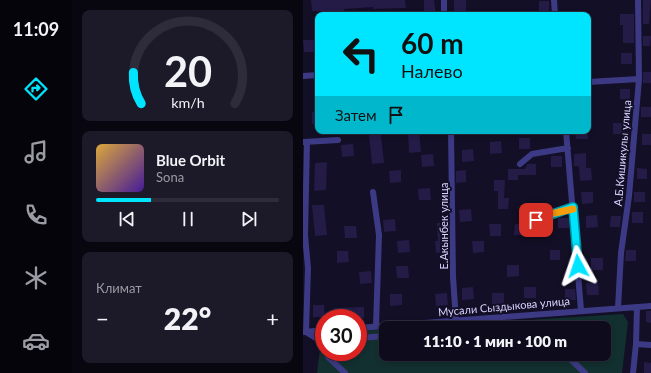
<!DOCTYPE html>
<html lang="ru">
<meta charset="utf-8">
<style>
:root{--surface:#0e0b1c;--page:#1c1929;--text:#f1f3f6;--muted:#9b9ba3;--line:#2e2b3b;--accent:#00e5ff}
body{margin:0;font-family:Lato,sans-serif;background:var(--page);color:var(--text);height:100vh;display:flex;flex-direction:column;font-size:15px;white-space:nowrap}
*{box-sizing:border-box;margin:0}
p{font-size:13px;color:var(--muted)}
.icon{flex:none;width:22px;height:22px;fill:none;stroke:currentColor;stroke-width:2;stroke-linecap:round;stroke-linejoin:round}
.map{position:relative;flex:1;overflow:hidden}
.sheet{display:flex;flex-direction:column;gap:10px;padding:10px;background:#08060f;width:231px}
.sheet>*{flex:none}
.top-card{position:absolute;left:12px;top:12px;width:276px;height:122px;border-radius:8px;box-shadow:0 2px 6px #0003,0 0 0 1px var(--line);background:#00e5ff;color:#111;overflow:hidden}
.speed{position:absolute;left:12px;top:309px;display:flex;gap:8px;font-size:20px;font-weight:700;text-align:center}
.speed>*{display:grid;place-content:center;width:52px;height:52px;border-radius:50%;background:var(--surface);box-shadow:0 2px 6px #0003,0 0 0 1px var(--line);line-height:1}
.speed .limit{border:6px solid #d22;background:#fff;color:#111}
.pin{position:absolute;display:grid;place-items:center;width:34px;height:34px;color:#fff;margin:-17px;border-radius:8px;box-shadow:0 2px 6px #0006}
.me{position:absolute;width:44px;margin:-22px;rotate:355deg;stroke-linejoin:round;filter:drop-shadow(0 0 3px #0008)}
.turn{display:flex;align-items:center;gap:14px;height:84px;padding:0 20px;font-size:18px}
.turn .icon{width:52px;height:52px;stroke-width:2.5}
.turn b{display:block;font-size:28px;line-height:34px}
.then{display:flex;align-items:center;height:38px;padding:0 20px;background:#0003;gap:8px;font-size:15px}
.big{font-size:30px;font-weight:800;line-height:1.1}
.sheet .tile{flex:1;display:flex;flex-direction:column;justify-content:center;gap:6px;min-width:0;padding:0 14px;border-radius:8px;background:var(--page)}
.sheet .dial{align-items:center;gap:0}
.dial svg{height:104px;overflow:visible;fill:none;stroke:var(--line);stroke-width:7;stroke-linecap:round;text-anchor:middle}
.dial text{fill:var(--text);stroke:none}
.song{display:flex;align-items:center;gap:12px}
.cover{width:48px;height:48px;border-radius:6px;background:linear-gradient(135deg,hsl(40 70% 55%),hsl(260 70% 35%))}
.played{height:4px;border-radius:2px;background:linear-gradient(90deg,var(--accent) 30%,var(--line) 30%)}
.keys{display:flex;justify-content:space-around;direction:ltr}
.heat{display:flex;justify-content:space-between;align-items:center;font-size:22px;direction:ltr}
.trip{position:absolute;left:76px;top:321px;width:232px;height:40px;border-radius:8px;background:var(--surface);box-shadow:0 2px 6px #0003,0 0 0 1px var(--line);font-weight:800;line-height:40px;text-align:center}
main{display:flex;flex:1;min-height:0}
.dock{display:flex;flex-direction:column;width:72px;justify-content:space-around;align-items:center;background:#06040b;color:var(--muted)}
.dock .icon{width:28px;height:28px}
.dock .current{color:var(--accent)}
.dock b{font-size:18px;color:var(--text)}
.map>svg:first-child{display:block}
.green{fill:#12302f}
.building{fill:#241b47}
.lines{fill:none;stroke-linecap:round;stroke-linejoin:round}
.minor{stroke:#3d3a85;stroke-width:6}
.route-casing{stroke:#0095a6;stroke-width:10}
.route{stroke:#00e5ff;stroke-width:7}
.slow{stroke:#f59e0b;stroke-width:7}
.labels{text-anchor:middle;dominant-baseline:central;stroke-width:4;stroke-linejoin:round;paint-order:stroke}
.street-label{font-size:11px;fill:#d9d4ff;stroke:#130f26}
</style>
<main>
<nav class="dock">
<b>11:09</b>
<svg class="icon current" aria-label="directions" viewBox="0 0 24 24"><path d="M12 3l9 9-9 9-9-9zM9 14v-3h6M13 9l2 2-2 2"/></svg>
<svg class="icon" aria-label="music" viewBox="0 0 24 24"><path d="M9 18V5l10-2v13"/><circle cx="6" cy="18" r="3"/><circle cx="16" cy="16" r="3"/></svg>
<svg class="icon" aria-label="phone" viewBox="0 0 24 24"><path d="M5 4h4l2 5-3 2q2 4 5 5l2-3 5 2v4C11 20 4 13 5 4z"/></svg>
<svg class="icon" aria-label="climate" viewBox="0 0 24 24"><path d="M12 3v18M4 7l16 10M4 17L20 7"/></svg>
<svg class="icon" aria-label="car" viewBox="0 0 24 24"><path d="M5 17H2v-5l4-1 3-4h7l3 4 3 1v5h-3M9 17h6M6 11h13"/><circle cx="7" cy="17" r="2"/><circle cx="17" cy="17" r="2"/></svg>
</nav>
<section class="sheet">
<div class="tile dial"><svg viewBox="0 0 100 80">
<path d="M14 69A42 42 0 1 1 86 69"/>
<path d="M14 69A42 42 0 0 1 8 45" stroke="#00e5ff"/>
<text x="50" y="56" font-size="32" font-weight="700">20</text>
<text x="50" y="72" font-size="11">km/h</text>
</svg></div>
<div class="tile">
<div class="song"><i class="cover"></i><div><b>Blue Orbit</b><p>Sona</p></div></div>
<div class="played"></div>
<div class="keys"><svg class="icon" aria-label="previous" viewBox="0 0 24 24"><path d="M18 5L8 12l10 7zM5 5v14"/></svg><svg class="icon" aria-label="pause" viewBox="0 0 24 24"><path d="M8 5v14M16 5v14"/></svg><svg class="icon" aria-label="next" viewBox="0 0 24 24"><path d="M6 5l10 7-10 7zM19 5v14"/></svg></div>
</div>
<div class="tile"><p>Климат</p>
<div class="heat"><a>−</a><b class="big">22°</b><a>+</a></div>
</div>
</section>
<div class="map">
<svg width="348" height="373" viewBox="0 0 348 373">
<rect width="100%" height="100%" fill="#130f26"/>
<path class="green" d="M320,314L325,322L319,373H14L19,333H21V352H55V331L83,329V354H301V328H100Z"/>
<path class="building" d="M8,0H102L103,8L70,9V7L41,9V11H9Z
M121,0H131L133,15H121Z
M151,0H163V15H151Z
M340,0H348L346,24H340Z
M236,1H246V12H236Z
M317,14H331V43H320V25H317Z
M340,36H348L347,46H340Z
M0,40H12V52H1Z
M318,53H329V64H318Z
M340,72H348V83H340Z
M317,89H327V100L317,99Z
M338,107H348V117H338Z
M9,112H15V124H9Z
M310,123H320V134H310Z
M105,131H116L118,152L106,153Z
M272,131H284L285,139H273Z
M339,134H348V145H339Z
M66,135H78L81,163L69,164Z
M216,138H227V149H216Z
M198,141L199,153L187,154V142Z
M50,144L51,156L39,157L38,145Z
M170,149L171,161L159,162V150Z
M283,153V168H288L289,180L277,181L276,166H271V154Z
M130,154L131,166L119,167L118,155Z
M248,156H259V167H248Z
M24,162L23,190L11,191L12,163Z
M224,164H233V175H215V180H205V169H222Z
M334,168L344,169V179H334Z
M98,170V182L87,183L86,171Z
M163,170V182L153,183V171Z
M191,180H202L201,198H206L205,209H195V191H191Z
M127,188L128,200H116L115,189Z
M278,192H290V203L279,204Z
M331,192H342V202H331Z
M9,205H21L24,235L12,236Z
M168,209L169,221L157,222L156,210Z
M329,212H340V223H329Z
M294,215L295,227L283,228V216Z
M308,216H318L317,227H307Z
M255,218H266V228H255Z
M92,219L93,231L81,232L80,220Z
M134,223H145L144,252L133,253L132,241H135Z
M186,224H198V236H187Z
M212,224H222V235H211Z
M41,226H53L54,238H42Z
M106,240L107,252L95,253L94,241Z
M169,241H181V252L170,253Z
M247,250H257V260H247Z
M323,250H333V261H322Z
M34,251H45L46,262L34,263Z
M288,258H300V270H288Z
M204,265H216V276L204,277Z
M93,266H105L106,278H94Z
M68,271L69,283L57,284L56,272Z
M283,283H295L296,295H284Z
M170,287L171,299L159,300V288Z
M221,287H233V298H221Z
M262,289H272L273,300H262Z
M144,293L145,305L133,306L132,294Z
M189,293H201V304L189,305Z
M87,294H99V305L87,306Z
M10,305H21L22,317H10Z
M61,307V318H31V308Z
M343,311H348V323L343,322Z
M341,362L348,363V373H341Z"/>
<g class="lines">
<path class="minor" d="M141,0V15
M251,0L252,15
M0,76L15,75
M285,82L336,79
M148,131L150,277L153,320
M263,131L278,310
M1,142L35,140
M4,142L2,235L5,268L3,332L21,343
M217,164L229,154L265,148
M70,192L76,235L73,326
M233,220L270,207
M315,308L318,253L326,196L336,79L335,0
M55,328L348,306
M2,332L21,330
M55,338L83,336
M333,344L348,345
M24,352L25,357L42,373
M262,354L282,373
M330,373L333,344L334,307"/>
</g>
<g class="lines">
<g class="route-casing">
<path id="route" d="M233,220L270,207L275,266"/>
</g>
<use href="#route" class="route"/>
<path class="slow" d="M252,213L270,209"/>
</g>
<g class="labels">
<g class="street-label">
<text transform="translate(319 153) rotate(-85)">А.Б.Кишикулы улица</text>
<text transform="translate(140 226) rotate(-90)">Е.Акынбек улица</text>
<text transform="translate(201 306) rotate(-5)">Мусали Сыздыкова улица</text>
</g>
</g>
</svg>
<div class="speed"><div class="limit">30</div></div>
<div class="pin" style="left:233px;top:220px;background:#d93025"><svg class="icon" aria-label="arrive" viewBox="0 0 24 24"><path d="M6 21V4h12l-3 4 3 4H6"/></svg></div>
<svg class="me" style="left:275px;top:266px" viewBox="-20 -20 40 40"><path d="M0-17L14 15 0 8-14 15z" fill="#00e5ff" stroke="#fff" stroke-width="4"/></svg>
<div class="trip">11:10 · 1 мин · 100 m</div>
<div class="top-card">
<div class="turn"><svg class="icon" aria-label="left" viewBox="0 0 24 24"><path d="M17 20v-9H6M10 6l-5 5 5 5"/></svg><div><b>60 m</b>Налево</div></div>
<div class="then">Затем<svg class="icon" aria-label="arrive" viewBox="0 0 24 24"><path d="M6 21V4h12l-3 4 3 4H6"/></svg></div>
</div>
</div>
</main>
